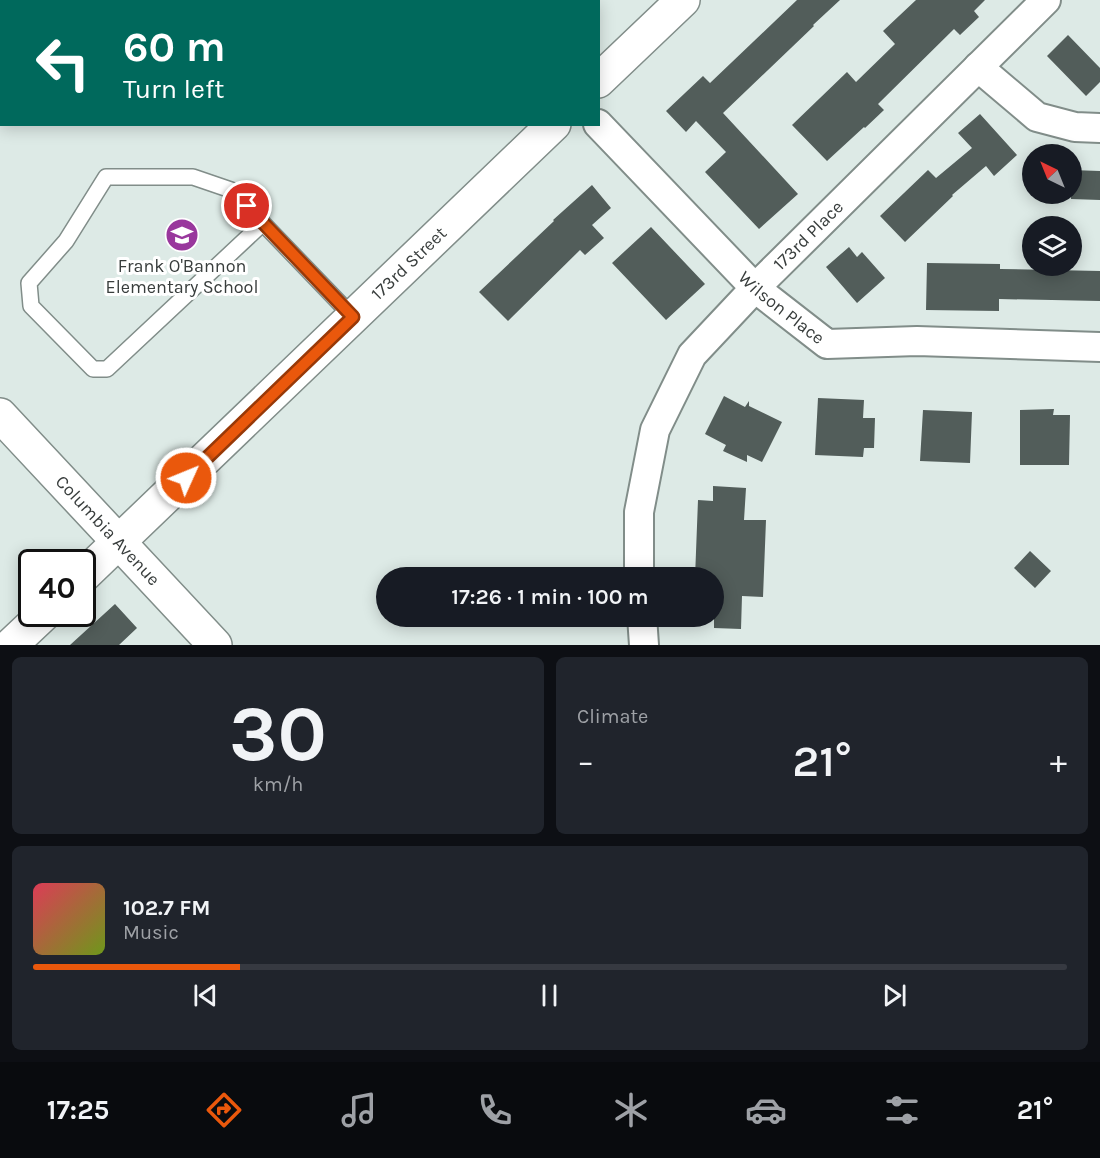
<!DOCTYPE html>
<meta charset="utf-8">
<style>
:root{--surface:#171b24;--page:#20242c;--text:#f1f3f6;--muted:#9ea1a6;--line:#363941;--accent:#ea580c}
body{margin:0;font-family:Karla,sans-serif;background:var(--page);color:var(--text);height:100vh;display:flex;flex-direction:column;font-size:22px;white-space:nowrap}
*{box-sizing:border-box;margin:0}
p{font-size:20px;color:var(--muted)}
.icon{flex:none;width:33px;height:33px;fill:none;stroke:currentColor;stroke-width:2;stroke-linecap:round;stroke-linejoin:round}
.map{position:relative;height:645px;overflow:hidden}
.sheet{display:flex;flex-direction:column;gap:12px;padding:12px;background:#0d0f14;flex:1}
.sheet>*{flex:none}
.top-card{position:absolute;left:0px;top:0px;width:600px;height:126px;box-shadow:0 3px 15px #0003;background:#00695c;color:#fff;overflow:hidden}
.needle{width:39px;rotate:317deg}
.tools{position:absolute;left:1022px;top:144px;display:grid;gap:12px}
.tools a{display:grid;place-items:center;width:60px;height:60px;border-radius:50%;background:var(--surface);box-shadow:0 3px 15px #0003;font-size:30px}
.speed{position:absolute;left:18px;top:549px;display:flex;gap:12px;font-size:30px;font-weight:700;text-align:center}
.speed>*{display:grid;place-content:center;width:78px;height:78px;border-radius:50%;background:var(--surface);box-shadow:0 3px 15px #0003;line-height:1}
.speed .limit{border:3px solid #111;border-radius:9px;background:#fff;color:#111}
.pin{position:absolute;display:grid;place-items:center;width:51px;height:51px;color:#fff;margin:-26px;border:3px solid #fff;border-radius:50%;box-shadow:0 2px 6px #0007}
.me{position:absolute;width:66px;margin:-33px;rotate:46deg;stroke-linejoin:round;filter:drop-shadow(0 0 4px #0008)}
.turn{display:flex;align-items:center;gap:21px;height:126px;padding:0 24px;font-size:27px}
.turn .icon{width:78px;height:78px;stroke-width:2.5}
.turn b{display:block;font-size:42px;line-height:51px}
.big{font-size:45px;font-weight:600;line-height:1.1}
.sheet .tile{flex:1;display:flex;flex-direction:column;justify-content:center;gap:9px;min-width:0;padding:0 21px;border-radius:9px;background:var(--page)}
.sheet .dial{align-items:center;gap:0}
.dial b{font-size:78px;line-height:1}
.song{display:flex;align-items:center;gap:18px}
.cover{width:72px;height:72px;border-radius:9px;background:linear-gradient(135deg,hsl(350 70% 55%),hsl(80 70% 35%))}
.played{height:6px;border-radius:3px;background:linear-gradient(90deg,var(--accent) 20%,var(--line) 20%)}
.keys{display:flex;justify-content:space-around;direction:ltr}
.heat{display:flex;justify-content:space-between;align-items:center;font-size:33px;direction:ltr}
.sheet .tiles{flex:1;display:grid;gap:12px;grid-template-columns:1fr 1fr}
.tile:last-child{grid-column:span 2}
.trip{position:absolute;left:376px;top:567px;width:348px;height:60px;border-radius:30px;background:var(--surface);box-shadow:0 3px 15px #0003;font-weight:600;line-height:60px;text-align:center}
.tabs{display:flex;height:96px;justify-content:space-around;align-items:center;background:#090b0e;color:var(--muted)}
.tabs .icon{width:42px;height:42px}
.tabs .on{color:var(--accent)}
.tabs b{font-size:27px;color:var(--text)}
.map>svg:first-child{display:block}
.building{fill:#525d5a}
.lines{fill:none;stroke-linecap:round;stroke-linejoin:round}
.lane-casing{stroke:#818d89;stroke-width:18}
.street-casing{stroke:#818d89;stroke-width:32}
.secondary-casing{stroke:#818d89;stroke-width:36}
.lane{stroke:#fff;stroke-width:15}
.street{stroke:#fff;stroke-width:28}
.secondary{stroke:#fff;stroke-width:33}
.route-casing{stroke:#983908;stroke-width:15}
.route{stroke:#ea580c;stroke-width:10}
.labels{text-anchor:middle;dominant-baseline:central;stroke-width:6;stroke-linejoin:round;paint-order:stroke}
.street-label{font-size:18px;fill:#383d3c;stroke:#fff}
.poi-label{font-size:18px;fill:#383d3c;stroke:#fff}
</style>
<div class="map">
<svg width="1100" height="645" viewBox="0 0 1100 645">
<rect width="100%" height="100%" fill="#ddeae6"/>
<path class="building" d="M797,0H840L813,25L814,26L723,113L798,194L759,229L705,172L726,152L696,121L686,132L666,111L703,76L710,83Z
M916,0H985L974,11L979,17L960,35L954,29L878,104L884,110L865,128L864,127L827,161L792,125L847,72L856,82L895,44L883,31Z
M1068,35L1100,68V82L1086,96L1047,56Z
M980,114L1017,155L994,176L986,166L952,195L953,196L905,242L880,216L928,170L936,178L972,148L958,133Z
M1071,170L1100,171V200L1071,199Z
M592,185L611,208L592,225L604,238L585,255L580,250L508,321L479,292L554,221L553,220Z
M651,227L705,284L666,320L612,263Z
M849,247L857,257L862,252L885,278L857,303L826,267Z
M927,263L1000,264V269L1100,271V301L999,299V311L926,310Z
M724,396L745,407L749,401V406L782,422L762,462L747,455V462L723,451L726,445L705,434Z
M818,398L864,400L863,418H875L874,448H864L863,457L815,455Z
M1054,409L1053,415H1070L1069,465H1020V410Z
M923,410L972,412L970,463L920,461Z
M713,486L746,488L744,520H766L763,597L742,596L741,629L714,628V578H695L698,500L713,501Z
M1030,551L1051,571L1035,588L1014,568Z
M115,604L137,628L119,645H70Z"/>
<g class="lines">
<g class="lane-casing">
<path id="lane" d="M410,0L411,2
M263,223L107,369H93L31,306L29,283L66,241L106,177H193L231,190L353,317"/>
</g>
<g class="street-casing">
<g id="street">
<path d="M978,67L1037,117L1075,127L1100,128"/>
<path id="s1" d="M598,124L755,288L827,344L917,341L1100,347"/>
<path id="s2" d="M639,578V512L655,430L692,355L755,288L1046,0"/>
<path d="M642,616L644,645"/>
</g>
</g>
<g class="secondary-casing">
<g id="secondary">
<path d="M598,81L683,0"/>
<path id="s3" d="M0,415L215,645"/>
<path id="s4" d="M82,577L554,124"/>
<path d="M11,645L44,614"/>
</g>
</g>
<use href="#lane" class="lane"/>
<use href="#street" class="street"/>
<use href="#secondary" class="secondary"/>
</g>
<g class="lines">
<g class="route-casing">
<path id="route" d="M186,478L353,317L247,206"/>
</g>
<use href="#route" class="route"/>
</g>
<defs>
<g id="school-disc" transform="scale(1.725)"><circle r="9.5" fill="#99379d" stroke="#fff"/><path d="M0-5L7-2L0 1L-7-2ZM-4 1L0 2.5L4 1V4Q0 6-4 4Z" fill="#fff"/></g>
</defs>
<g fill-rule="evenodd">
<use href="#school-disc" x="182" y="235"/>
</g>
<g class="labels">
<g class="street-label">
<text stroke="none"><textPath href="#s2" startOffset="400">173rd Place</textPath></text>
<text stroke="none"><textPath href="#s4" startOffset="453">173rd Street</textPath></text>
<text stroke="none"><textPath href="#s1" startOffset="260">Wilson Place</textPath></text>
<text stroke="none"><textPath href="#s3" startOffset="158">Columbia Avenue</textPath></text>
</g>
<g class="poi-label">
<text x="182" y="266">Frank O'Bannon<tspan x="182" dy="21">Elementary School</tspan></text>
</g>
</g>
</svg>
<div class="tools">
<a><svg class="needle" viewBox="-14 -14 28 28"><path d="M0-13l5 13h-10z" fill="#e53935"/><path d="M0 13l5-13h-10z" fill="#9ea1a6"/></svg></a>
<a><svg class="icon" aria-label="layers" viewBox="0 0 24 24"><path d="M12 4l9 5-9 5-9-5zM3 14l9 5 9-5"/></svg></a>
</div>
<div class="speed"><div class="limit">40</div></div>
<div class="pin" style="left:247px;top:206px;background:#d93025"><svg class="icon" aria-label="arrive" viewBox="0 0 24 24"><path d="M6 21V4h12l-3 4 3 4H6"/></svg></div>
<svg class="me" style="left:186px;top:478px" viewBox="-20 -20 40 40"><circle r="17" fill="#ea580c" stroke="#fff" stroke-width="3"/><path d="M0-11L8 9 0 5-8 9z" fill="#fff"/></svg>
<div class="trip">17:26 · 1 min · 100 m</div>
<div class="top-card">
<div class="turn"><svg class="icon" aria-label="left" viewBox="0 0 24 24"><path d="M17 20v-9H6M10 6l-5 5 5 5"/></svg><div><b>60 m</b>Turn left</div></div>
</div>
</div>
<section class="sheet">
<div class="tiles">
<div class="tile dial"><b>30</b><p>km/h</p></div>
<div class="tile"><p>Climate</p>
<div class="heat"><a>−</a><b class="big">21°</b><a>+</a></div>
</div>
<div class="tile">
<div class="song"><i class="cover"></i><div><b>102.7 FM</b><p>Music</p></div></div>
<div class="played"></div>
<div class="keys"><svg class="icon" aria-label="previous" viewBox="0 0 24 24"><path d="M18 5L8 12l10 7zM5 5v14"/></svg><svg class="icon" aria-label="pause" viewBox="0 0 24 24"><path d="M8 5v14M16 5v14"/></svg><svg class="icon" aria-label="next" viewBox="0 0 24 24"><path d="M6 5l10 7-10 7zM19 5v14"/></svg></div>
</div>
</div>
</section>
<nav class="tabs">
<b>17:25</b>
<svg class="icon on" aria-label="directions" viewBox="0 0 24 24"><path d="M12 3l9 9-9 9-9-9zM9 14v-3h6M13 9l2 2-2 2"/></svg>
<svg class="icon" aria-label="music" viewBox="0 0 24 24"><path d="M9 18V5l10-2v13"/><circle cx="6" cy="18" r="3"/><circle cx="16" cy="16" r="3"/></svg>
<svg class="icon" aria-label="phone" viewBox="0 0 24 24"><path d="M5 4h4l2 5-3 2q2 4 5 5l2-3 5 2v4C11 20 4 13 5 4z"/></svg>
<svg class="icon" aria-label="climate" viewBox="0 0 24 24"><path d="M12 3v18M4 7l16 10M4 17L20 7"/></svg>
<svg class="icon" aria-label="car" viewBox="0 0 24 24"><path d="M5 17H2v-5l4-1 3-4h7l3 4 3 1v5h-3M9 17h6M6 11h13"/><circle cx="7" cy="17" r="2"/><circle cx="17" cy="17" r="2"/></svg>
<svg class="icon" aria-label="filters" viewBox="0 0 24 24"><path d="M4 7h16M4 17h16"/><circle cx="9" cy="7" r="2"/><circle cx="15" cy="17" r="2"/></svg>
<b>21°</b>
</nav>
